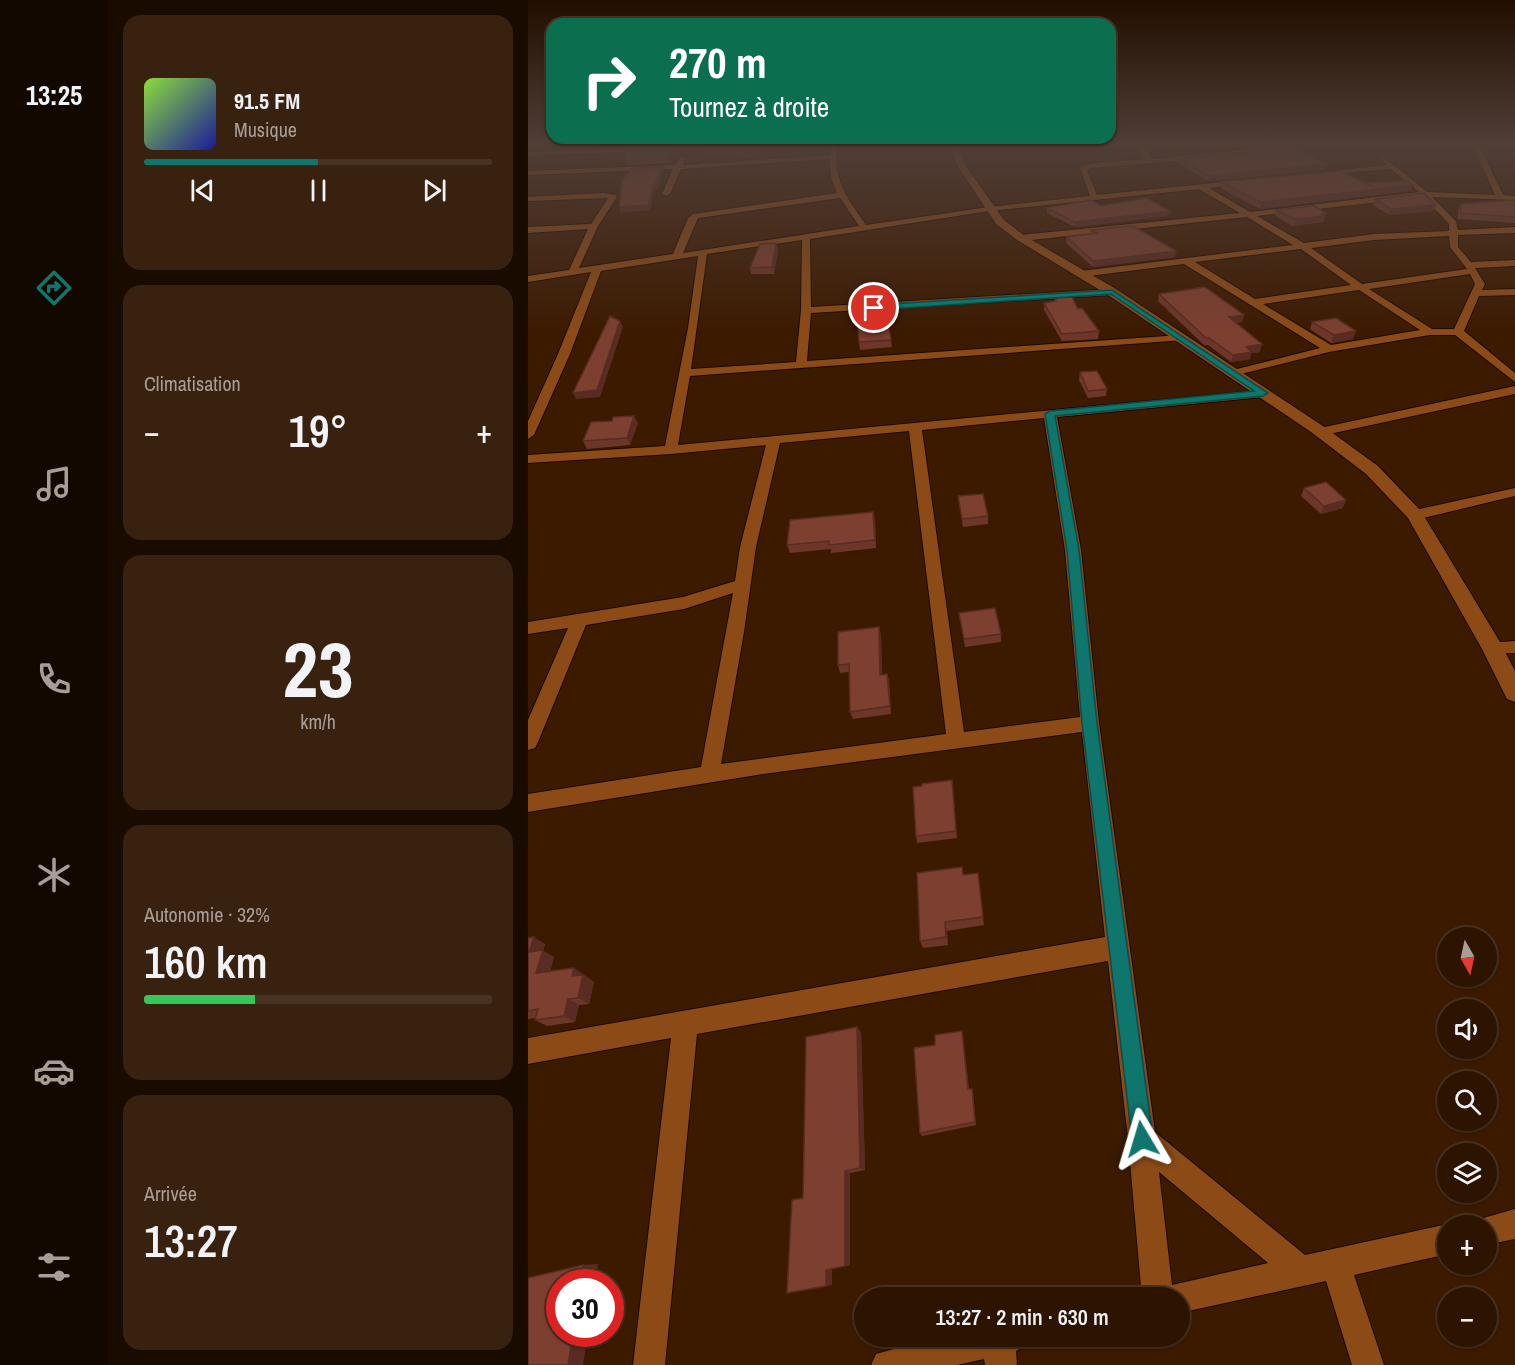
<!DOCTYPE html>
<html lang="fr">
<meta charset="utf-8">
<style>
:root{--surface:#2d1400;--page:#39210f;--text:#f1f3f6;--muted:#a79e99;--line:#483322;--accent:#0f766e}
body{margin:0;font-family:"Archivo Narrow",sans-serif;background:var(--page);color:var(--text);height:100vh;display:flex;flex-direction:column;font-size:22px;white-space:nowrap}
*{box-sizing:border-box;margin:0}
p{font-size:20px;color:var(--muted)}
.icon{flex:none;width:33px;height:33px;fill:none;stroke:currentColor;stroke-width:2;stroke-linecap:round;stroke-linejoin:round}
.map{position:relative;flex:1;overflow:hidden}
.panel{display:flex;flex-direction:column;gap:15px;padding:15px;background:#190b00;width:420px}
.panel>*{flex:none}
.banner{position:absolute;left:18px;top:18px;width:570px;height:126px;border-radius:18px;box-shadow:0 2px 4px #0004,0 0 0 2px var(--line);background:#0b6e4f;color:#fff;overflow:hidden}
.needle{width:39px;rotate:171deg}
.fabs{position:absolute;left:909px;top:927px;display:grid;gap:12px}
.fabs a{display:grid;place-items:center;width:60px;height:60px;border-radius:50%;background:var(--surface);box-shadow:0 2px 4px #0004,0 0 0 2px var(--line);font-size:30px}
.speed{position:absolute;left:18px;top:1269px;display:flex;gap:12px;font-size:30px;font-weight:700;text-align:center}
.speed>*{display:grid;place-content:center;width:78px;height:78px;border-radius:50%;background:var(--surface);box-shadow:0 2px 4px #0004,0 0 0 2px var(--line);line-height:1}
.speed .limit{border:9px solid #d22;background:#fff;color:#111}
.pin{position:absolute;display:grid;place-items:center;width:51px;height:51px;color:#fff;margin:-26px;border:3px solid #fff;border-radius:50%;box-shadow:0 2px 6px #0007}
.me{position:absolute;width:66px;margin:-33px;rotate:353deg;stroke-linejoin:round;filter:drop-shadow(0 0 4px #0008)}
.turn{display:flex;align-items:center;gap:21px;height:126px;padding:0 24px;font-size:27px}
.turn .icon{width:78px;height:78px;stroke-width:2.5}
.turn b{display:block;font-size:42px;line-height:51px}
.big{font-size:45px;font-weight:600;line-height:1.1}
.panel .card{flex:1;display:flex;flex-direction:column;justify-content:center;gap:9px;min-width:0;padding:0 21px;border-radius:18px;background:var(--page)}
.panel .dial{align-items:center;gap:0}
.dial b{font-size:78px;line-height:1}
.song{display:flex;align-items:center;gap:18px}
.cover{width:72px;height:72px;border-radius:9px;background:linear-gradient(135deg,hsl(90 70% 55%),hsl(240 70% 35%))}
.played{height:6px;border-radius:3px;background:linear-gradient(90deg,var(--accent) 50%,var(--line) 50%)}
.keys{display:flex;justify-content:space-around;direction:ltr}
.heat{display:flex;justify-content:space-between;align-items:center;font-size:33px;direction:ltr}
.charge{height:9px;border-radius:4px;background:linear-gradient(90deg,#34c759 32%,var(--line) 0)}
.trip{position:absolute;left:326px;top:1287px;width:336px;height:60px;border-radius:30px;background:var(--surface);box-shadow:0 2px 4px #0004,0 0 0 2px var(--line);font-weight:600;line-height:60px;text-align:center}
main{display:flex;flex:1;min-height:0}
.dock{display:flex;flex-direction:column;width:108px;justify-content:space-around;align-items:center;background:#120800;color:var(--muted)}
.dock .icon{width:42px;height:42px}
.dock .active{color:var(--accent)}
.dock b{font-size:27px;color:var(--text)}
.map>svg:first-child{display:block}
.lines{fill:none;stroke-linecap:round;stroke-linejoin:round}
.minor-casing{stroke:#1b0800;stroke-width:2}
.tertiary-casing{stroke:#1b0800;stroke-width:2}
.minor{fill:#8c4b16;fill-rule:evenodd}
.tertiary{fill:#8c4b16;fill-rule:evenodd}
.wall{fill:#6c3629}
.shaded-wall{fill:#582c22}
.building{fill:#7d3f30;stroke:#582c22;stroke-width:1.5}
.route{fill:#0f766e;stroke:#0a4d48;stroke-width:1.5}
</style>
<main>
<nav class="dock">
<b>13:25</b>
<svg class="icon active" aria-label="directions" viewBox="0 0 24 24"><path d="M12 3l9 9-9 9-9-9zM9 14v-3h6M13 9l2 2-2 2"/></svg>
<svg class="icon" aria-label="music" viewBox="0 0 24 24"><path d="M9 18V5l10-2v13"/><circle cx="6" cy="18" r="3"/><circle cx="16" cy="16" r="3"/></svg>
<svg class="icon" aria-label="phone" viewBox="0 0 24 24"><path d="M5 4h4l2 5-3 2q2 4 5 5l2-3 5 2v4C11 20 4 13 5 4z"/></svg>
<svg class="icon" aria-label="climate" viewBox="0 0 24 24"><path d="M12 3v18M4 7l16 10M4 17L20 7"/></svg>
<svg class="icon" aria-label="car" viewBox="0 0 24 24"><path d="M5 17H2v-5l4-1 3-4h7l3 4 3 1v5h-3M9 17h6M6 11h13"/><circle cx="7" cy="17" r="2"/><circle cx="17" cy="17" r="2"/></svg>
<svg class="icon" aria-label="filters" viewBox="0 0 24 24"><path d="M4 7h16M4 17h16"/><circle cx="9" cy="7" r="2"/><circle cx="15" cy="17" r="2"/></svg>
</nav>
<section class="panel">
<div class="card">
<div class="song"><i class="cover"></i><div><b>91.5 FM</b><p>Musique</p></div></div>
<div class="played"></div>
<div class="keys"><svg class="icon" aria-label="previous" viewBox="0 0 24 24"><path d="M18 5L8 12l10 7zM5 5v14"/></svg><svg class="icon" aria-label="pause" viewBox="0 0 24 24"><path d="M8 5v14M16 5v14"/></svg><svg class="icon" aria-label="next" viewBox="0 0 24 24"><path d="M6 5l10 7-10 7zM19 5v14"/></svg></div>
</div>
<div class="card"><p>Climatisation</p>
<div class="heat"><a>−</a><b class="big">19°</b><a>+</a></div>
</div>
<div class="card dial"><b>23</b><p>km/h</p></div>
<div class="card"><p>Autonomie · 32%</p><b class="big">160 km</b><div class="charge"></div></div>
<div class="card"><p>Arrivée</p><b class="big">13:27</b></div>
</section>
<div class="map">
<svg width="987" height="1365" viewBox="0 0 987 1365">
<rect width="100%" height="100%" fill="#3c1a00"/>
<g class="lines">
<g class="minor-casing">
<path id="minor" d="M232,143H298L0,156V152Z
M305,143H311C302,177 320,199 338,225L461,207L562,196L552,168L560,164L617,159L606,143H613L624,159L780,143L854,144L851,146H791L698,157L562,168L559,171L569,195L715,180L719,182L718,184L681,188L722,212L891,192L863,169L790,175L786,173L859,165L852,159L856,157L899,192L967,195L944,143H950L975,195L987,196V200L904,197L928,221L930,230L987,227V233L930,235V247L943,262L987,260V266L947,268L957,284L954,290L987,289V295L951,296L936,331L987,373V382L927,335H902L801,352L705,376L699,373L701,371L792,348L656,264L553,277L548,274L553,271L765,245L719,217L493,241L489,238L493,235L712,213L671,189L461,211L282,239L283,307L584,289L589,292L584,295L283,313L279,361L653,335L657,336V340L162,376L150,445L739,390V396L735,397L529,417L553,550L571,723L627,1132L777,1255L920,1224L923,1226H920V1254L826,1275L856,1365H824L798,1281L651,1313V1298H614L600,1139L580,961L169,1034L137,1365H105L143,1038L0,1064V1038L577,937L554,732L235,774L0,812V794L173,767L205,593L156,609L58,625L10,742L7,748L0,750V720L40,628L0,634V622L155,597L207,581L212,547L238,445L143,454L0,463V455L137,446L160,328L170,256L73,271L42,354L6,435L0,439V421L30,354L63,272L0,282V276L41,270L60,229L0,233V227L63,224L80,198L0,201V197L76,193L88,195L89,197L70,226L51,268L145,254L160,218L165,214L309,193L303,178L301,159L153,169L142,194L138,196L134,194L145,169L0,175V171L147,165L154,156L157,158L155,165L301,155ZM895,197L921,224V231L846,234L776,243L729,216ZM312,198L331,226L155,253L170,218ZM921,236L922,247L939,269L834,284L783,248L846,240ZM274,240L273,310L268,362L163,369L179,254ZM773,249L823,285L727,299L667,262ZM942,274L947,284L926,329H904L841,289ZM831,290L892,330L803,345L735,304ZM516,418L537,550L552,717L436,732L394,430ZM381,431L418,734L193,764L216,632L228,547L252,443ZM631,1172L740,1263L644,1285Z
M987,386V394L792,436L786,432L792,428Z
M987,488V496L887,520L880,515L887,510Z
M987,641V653H958L955,648L958,643Z
M987,1209V1239L958,1245V1226H945L948,1220Z
M413,1336H501L496,1347L488,1351L489,1365H457L456,1359L429,1365H343L348,1354Z"/>
</g>
<g class="tertiary-casing">
<path id="tertiary" d="M421,143H429L437,165L476,220L497,236L588,289L795,426L850,466L893,511L972,642L987,671V702L979,699L954,649L880,518L838,474L783,432L580,295L489,240L468,224L429,165Z"/>
</g>
<use href="#minor" class="minor"/>
<use href="#tertiary" class="tertiary"/>
</g>
<path class="wall" d="M100,143H135L134,145L101,146Z
M692,143H751L698,149Z
M141,150L142,154L139,163L99,165L97,161Z
M651,158L797,169L680,181L650,163Z
M693,182L840,185L841,183L885,185L882,191L732,209L692,188Z
M847,199L908,205L905,211L861,215L845,205Z
M987,200V223L930,219V209L933,204Z
M519,208L641,216L547,227L519,213Z
M748,210L798,213L795,222L765,226L747,216Z
M563,230L647,257L565,267L538,243L539,237L563,234Z
M250,250L246,274H223L222,268Z
M631,294L716,315L714,322L708,323L732,352L723,353L722,359L703,362L680,345H676L630,301Z
M527,298L550,309L571,331L570,339L534,341L516,310V303L526,302Z
M358,310L364,347L332,350L331,342L335,315Z
M784,322L825,339L803,343L782,329Z
M552,372L579,389L578,396L560,398L551,380Z
M84,421L110,423L102,445L59,449L55,441Z
M776,488L815,508L793,514L773,496Z
M430,496L460,516V524L435,527Z
M345,512L347,520L348,548L303,553V549L262,553L259,545Z
M431,613L473,634V642L437,647Z
M353,635L354,675L359,674L361,681L363,714L325,719L322,712L321,672L312,673L310,665Z
M425,787L429,838L389,843L388,836Z
M450,873L456,925L419,931L420,945L395,948L392,941L435,875Z
M0,938L17,944L15,951L26,957L22,971L56,975L66,982L61,1004L51,1005L47,1022L19,1026L7,1020L8,1018L0,1019Z
M434,1031L441,1089L445,1092L448,1125L394,1136L392,1133L407,1045Z
M333,1032L337,1170L322,1173V1265L304,1269V1285L275,1198Z"/>
<path class="shaded-wall" d="M228,143L229,148L225,158L206,159L205,154L178,156L177,151Z
M708,143H751L698,149L699,144Z
M141,150L142,154L139,163L137,159Z
M798,164L797,169L680,181L681,176Z
M134,167L135,172L129,189L126,190L122,210L93,213L91,207L125,185Z
M885,185L882,191L732,209L733,202Z
M908,205L905,211L861,215L863,209Z
M642,211L641,216L547,227V222Z
M798,213L795,222L765,226L767,219Z
M248,243L250,250L246,274L244,267Z
M648,251L647,257L565,267V261Z
M716,315L714,322L700,324L701,317Z
M92,321L95,327L72,397L48,399L45,393Z
M828,331L825,339L803,343L806,335Z
M734,344L732,352L723,353L722,359L703,362L705,355L718,347Z
M106,416L110,423L102,445L99,438Z
M818,500L815,508L793,514L796,506Z
M345,512L347,520L348,548L347,540Z
M351,627L353,635L354,682L352,675Z
M359,674L361,681L363,714L362,706Z
M417,922L419,931L420,945L418,937Z
M6,937L17,944L15,951L26,957L20,980L8,973L1,952Z
M46,968L66,982L61,1004L50,998L44,976Z
M40,999L51,1005L47,1022L36,1016Z
M329,1027L333,1032L337,1170L332,1168Z
M434,1031L435,1035L441,1092L440,1089Z
M317,1171L322,1173V1265L317,1266Z
M70,1264L67,1282H53L55,1265Z
M304,1269V1285L298,1286V1270Z
M45,1334H60L55,1365H40Z"/>
<path class="building" d="M215,143H227L224,152L205,154L207,148L177,151L180,145Z
M766,147L798,164L681,176L651,158L699,154Z
M98,150H141L137,159L97,161Z
M134,167L127,184L125,185L120,205L91,207L94,180L105,168Z
M812,171L845,187L841,183L879,181L885,185L733,202L693,182Z
M896,193L908,205L863,209L847,199Z
M619,198L642,211L547,222L519,208L563,200L573,206Z
M987,200V217L933,213V204Z
M786,206L798,213L794,214L797,216L767,219L748,210Z
M605,226L648,251L565,261L539,237L569,233L563,230Z
M248,243L244,267L222,268L232,244Z
M677,287L716,315L701,317L734,344L718,347L724,352L705,355L681,338H678L631,294Z
M544,297L550,309L554,308L571,331L534,334L516,303L528,301L527,298Z
M358,310L363,340L331,342L329,316L335,315V312Z
M82,316L92,321L69,390L45,393Z
M808,318L828,331L806,335L784,322Z
M569,371L579,389L560,391L552,372Z
M106,416L99,438L55,441L63,422L84,421L85,417Z
M798,482L818,500L796,506L776,488Z
M455,494L460,516L434,519L430,496Z
M345,512L347,540L301,545V541L259,545L262,520Z
M467,608L473,634L436,639L431,613Z
M351,627L352,675L359,674L362,706L322,712L321,664L310,665V632Z
M424,780L428,831L388,836L385,787L394,786V784Z
M434,867L435,875L450,873L455,917L417,922L418,937L392,941L389,873Z
M6,937L1,952L15,950L8,973L46,968L44,976L55,975L50,998L40,999L36,1016L7,1020L10,1009L0,1011V938Z
M329,1027L332,1168L317,1171V1266L298,1270V1286L259,1293L264,1200L275,1198L278,1037Z
M434,1031L440,1089H444L447,1122L392,1133L386,1048L407,1045V1035Z
M55,1265L53,1282H32V1334H45L40,1365H0V1278Z"/>
<linearGradient id="sky" x2="0" y2="1"><stop stop-color="#210e00"/><stop offset="0.43" stop-color="#503e37"/><stop offset="1" stop-color="#503e37" stop-opacity="0"/></linearGradient>
<rect width="987" height="334" fill="url(#sky)"/>
<path class="route" d="M584,290L740,393L735,396L527,416L551,550L569,723L625,1139L622,1146L614,1149L607,1146L604,1139L554,723L539,550L517,414L522,411L726,391L583,294L346,310L343,308L346,305Z"/>
</svg>
<div class="fabs">
<a><svg class="needle" viewBox="-14 -14 28 28"><path d="M0-13l5 13h-10z" fill="#e53935"/><path d="M0 13l5-13h-10z" fill="#a79e99"/></svg></a>
<a><svg class="icon" aria-label="sound" viewBox="0 0 24 24"><path d="M4 9h4l5-4v14l-5-4H4zM17 9q2 3 0 6"/></svg></a>
<a><svg class="icon" aria-label="search" viewBox="0 0 24 24"><circle cx="10" cy="10" r="6"/><path d="M15 15l6 6"/></svg></a>
<a><svg class="icon" aria-label="layers" viewBox="0 0 24 24"><path d="M12 4l9 5-9 5-9-5zM3 14l9 5 9-5"/></svg></a>
<a>+</a>
<a>−</a>
</div>
<div class="speed"><div class="limit">30</div></div>
<div class="pin" style="left:346px;top:308px;background:#d93025"><svg class="icon" aria-label="arrive" viewBox="0 0 24 24"><path d="M6 21V4h12l-3 4 3 4H6"/></svg></div>
<svg class="me" style="left:614px;top:1139px" viewBox="-20 -20 40 40"><path d="M0-17L14 15 0 8-14 15z" fill="#0f766e" stroke="#fff" stroke-width="4"/></svg>
<div class="trip">13:27 · 2 min · 630 m</div>
<div class="banner">
<div class="turn"><svg class="icon" aria-label="right" viewBox="0 0 24 24"><path d="M7 20v-9h11M14 6l5 5-5 5"/></svg><div><b>270 m</b>Tournez à droite</div></div>
</div>
</div>
</main>
